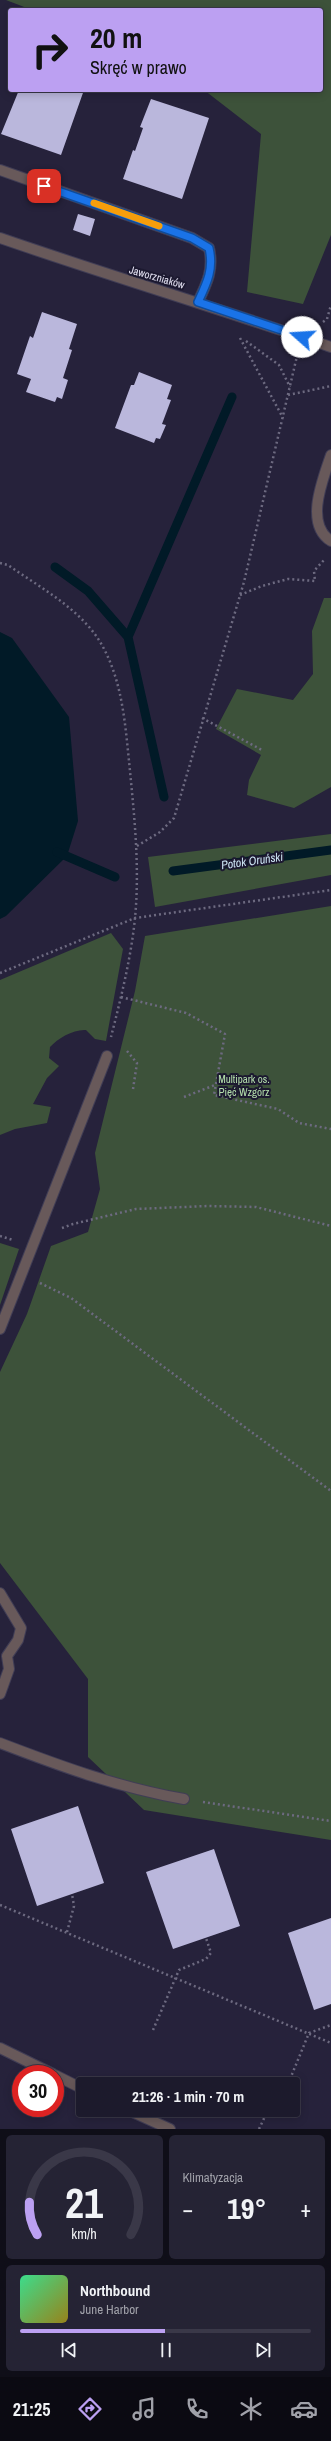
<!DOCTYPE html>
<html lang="pl">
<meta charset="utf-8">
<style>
:root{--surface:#1c1a2c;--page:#252334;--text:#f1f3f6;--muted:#a0a1a9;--line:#3a3848;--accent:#bca0f2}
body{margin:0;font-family:"Archivo Narrow",sans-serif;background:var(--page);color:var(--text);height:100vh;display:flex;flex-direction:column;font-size:15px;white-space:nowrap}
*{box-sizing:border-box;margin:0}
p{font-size:13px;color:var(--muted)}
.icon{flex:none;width:22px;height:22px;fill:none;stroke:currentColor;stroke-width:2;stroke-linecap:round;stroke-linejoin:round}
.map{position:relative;height:2129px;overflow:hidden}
.side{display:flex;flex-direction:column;gap:6px;padding:6px;background:#0f0e18;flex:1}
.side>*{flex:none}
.hud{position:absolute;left:8px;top:8px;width:315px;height:84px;border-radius:4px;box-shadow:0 2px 10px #0003,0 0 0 1px var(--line);background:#bca0f2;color:#111;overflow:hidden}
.speed{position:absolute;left:12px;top:2065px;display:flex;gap:8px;font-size:20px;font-weight:700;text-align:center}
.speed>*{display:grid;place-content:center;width:52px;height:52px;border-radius:50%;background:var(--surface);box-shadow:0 2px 10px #0003,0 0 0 1px var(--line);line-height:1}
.speed .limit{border:6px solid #d22;background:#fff;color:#111}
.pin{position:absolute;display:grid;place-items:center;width:34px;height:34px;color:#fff;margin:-17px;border-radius:8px;box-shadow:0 2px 6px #0006}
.me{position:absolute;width:44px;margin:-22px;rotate:289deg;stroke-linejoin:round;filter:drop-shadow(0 0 3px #0008)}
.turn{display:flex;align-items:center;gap:14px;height:84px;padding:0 16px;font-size:18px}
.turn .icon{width:52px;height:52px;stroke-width:2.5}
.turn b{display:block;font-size:28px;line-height:34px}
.big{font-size:30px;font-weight:700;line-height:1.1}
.side .widget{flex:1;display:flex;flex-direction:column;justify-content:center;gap:6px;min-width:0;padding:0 14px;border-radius:6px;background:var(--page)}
.side .dial{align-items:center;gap:0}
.dial svg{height:104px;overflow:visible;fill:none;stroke:var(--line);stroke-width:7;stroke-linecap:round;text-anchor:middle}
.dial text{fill:var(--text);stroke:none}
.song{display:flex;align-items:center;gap:12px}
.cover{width:48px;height:48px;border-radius:6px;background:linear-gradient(135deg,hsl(150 70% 55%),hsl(50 70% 35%))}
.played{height:4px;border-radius:2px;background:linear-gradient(90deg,var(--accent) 50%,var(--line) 50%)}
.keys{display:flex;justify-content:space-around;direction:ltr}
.heat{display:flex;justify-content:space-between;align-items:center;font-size:22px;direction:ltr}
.side .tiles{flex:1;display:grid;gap:6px;grid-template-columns:1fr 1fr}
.widget:last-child{grid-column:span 2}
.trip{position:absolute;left:76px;top:2077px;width:224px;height:40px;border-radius:4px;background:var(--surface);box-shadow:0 2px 10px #0003,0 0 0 1px var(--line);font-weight:700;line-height:40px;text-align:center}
.menu{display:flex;height:64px;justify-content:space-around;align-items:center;background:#0b0a12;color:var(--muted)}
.menu .icon{width:28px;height:28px}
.menu .current{color:var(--accent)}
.menu b{font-size:18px;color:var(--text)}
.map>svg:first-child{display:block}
.green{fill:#3d523a}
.water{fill:#011a27}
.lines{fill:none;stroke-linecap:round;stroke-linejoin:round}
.stream{stroke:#011a27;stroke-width:9}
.building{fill:#bab7dc}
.minor-casing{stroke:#403d55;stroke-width:12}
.path{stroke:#6d6a80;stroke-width:2.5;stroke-dasharray:2 3;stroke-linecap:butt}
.minor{stroke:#68595a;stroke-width:10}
.route-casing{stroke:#114b97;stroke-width:10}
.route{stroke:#1a73e8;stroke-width:7}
.slow{stroke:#f59e0b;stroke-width:7}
.labels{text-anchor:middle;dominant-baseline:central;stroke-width:4;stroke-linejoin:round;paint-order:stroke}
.street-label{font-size:11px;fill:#e3e1f2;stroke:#1c1930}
.park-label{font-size:11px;fill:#b4dfac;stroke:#1c1930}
.water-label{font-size:12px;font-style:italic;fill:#cfe7f6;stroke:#1c1930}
</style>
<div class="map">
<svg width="331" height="2129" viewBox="0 0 331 2129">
<rect width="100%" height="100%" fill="#26223b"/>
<path class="green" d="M6,0H331V235L303,304L247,292L261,134L204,90H321V10H32Z
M324,598H331V787L294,808L247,795L249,780L261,755L216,729L237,689L293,700L313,674L312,631Z
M331,834V875L155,907L148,857Z
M331,906V1840L144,1810L88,1757V1679L0,1563V1372L27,1314L51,1246L88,1232L100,1189L95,1153L135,991L145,936Z
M111,933L123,949L106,1041L95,1039L86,1030C74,1029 58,1038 50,1047L49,1058L59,1066L47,1078L33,1104L51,1107L47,1123L15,1129L0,1135V980Z
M0,1243L19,1249L0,1305Z"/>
<path class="water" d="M0,632L12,638L69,717L78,821L67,856L6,916L0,919Z"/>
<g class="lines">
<path class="stream" d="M55,567L88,591L128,637L164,797
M128,637L232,397
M57,852L115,877
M173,871L331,850"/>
</g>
<path class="building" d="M19,90H84L61,155L1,134Z
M151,99L209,118L182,199L123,179L133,150L135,151L143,128L140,127Z
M78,214L95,219L90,236L73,230Z
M42,312L77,324L69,349L72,350L63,378L68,380L62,399L57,397L55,402L26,392L31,379L17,374L30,336L33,338Z
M139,372L172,385L167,399L171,400L162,424L166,425L160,439L156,438L154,443L115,428L131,385H134Z
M78,1806L104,1883L37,1906L11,1829Z
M214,1849L240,1926L173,1949L146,1872Z
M331,1918V2004L314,2010L288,1933Z"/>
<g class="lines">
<g class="minor-casing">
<path id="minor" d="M0,170L192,238L209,248C214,269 207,283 198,302
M0,238C110,276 221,309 331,347
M331,455C323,479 304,524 331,541
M0,1329L107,1056
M0,1593L21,1628L18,1640L7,1656L9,1669L0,1694
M0,1743C60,1766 120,1788 184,1799
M0,2048L53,2074
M55,2075L83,2089
M128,2110L170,2129"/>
</g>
<path class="path" d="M323,322L327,319L331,305
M240,338L283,418
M246,341L279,365L290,387
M288,395L331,386
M0,563L8,565C42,589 83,610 103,647C122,682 125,722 129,761C134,813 140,866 135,918C131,958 121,998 111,1037
M240,595L262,586L288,579L315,581L314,571L324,560
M202,718L262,750
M137,846L160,832L174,818L244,582L297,356
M0,973L135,918L331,890
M121,997L186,1013L225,1034L214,1095L278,1109L299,1123L331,1129
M127,1051L137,1063L133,1089
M184,1097L215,1085
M62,1228L73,1224L136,1209L208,1206L256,1207L331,1226
M0,1236L13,1240
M40,1283L71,1298L331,1491
M203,1802L331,1821
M0,1905L331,2043
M67,1932L74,1906L72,1894
M153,2030L179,1970L206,1959L211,1953L206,1938
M288,2084L309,2033L331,2025
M259,2129L268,2110"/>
<use href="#minor" class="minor"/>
</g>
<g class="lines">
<g class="route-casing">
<path id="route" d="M44,186L192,238L209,248C214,269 207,283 198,302L302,337"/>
</g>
<use href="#route" class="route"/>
<path class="slow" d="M94,203L159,226"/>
</g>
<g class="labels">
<g class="street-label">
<text transform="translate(157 277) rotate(16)">Jaworzniaków</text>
</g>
<g class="park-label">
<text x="244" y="1079">Multipark os.<tspan x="244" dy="13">Pięć Wzgórz</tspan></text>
</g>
<g class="water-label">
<text transform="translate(252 861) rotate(-8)">Potok Oruński</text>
</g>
</g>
</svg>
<div class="speed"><div class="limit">30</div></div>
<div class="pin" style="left:44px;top:186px;background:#d93025"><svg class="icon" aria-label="arrive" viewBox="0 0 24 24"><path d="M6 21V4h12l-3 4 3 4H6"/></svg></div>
<svg class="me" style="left:302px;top:337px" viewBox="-20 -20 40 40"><circle r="19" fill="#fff"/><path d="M0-13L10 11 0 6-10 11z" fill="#1a73e8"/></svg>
<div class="trip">21:26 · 1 min · 70 m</div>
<div class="hud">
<div class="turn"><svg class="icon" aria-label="right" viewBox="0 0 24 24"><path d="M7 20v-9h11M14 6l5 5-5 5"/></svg><div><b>20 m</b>Skręć w prawo</div></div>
</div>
</div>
<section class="side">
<div class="tiles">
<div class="widget dial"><svg viewBox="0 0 100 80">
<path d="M14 69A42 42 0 1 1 86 69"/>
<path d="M14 69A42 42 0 0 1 8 44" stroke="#bca0f2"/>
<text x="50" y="56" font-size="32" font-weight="700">21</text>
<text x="50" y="72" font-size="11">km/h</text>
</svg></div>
<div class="widget"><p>Klimatyzacja</p>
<div class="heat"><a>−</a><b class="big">19°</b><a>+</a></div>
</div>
<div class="widget">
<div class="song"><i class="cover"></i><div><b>Northbound</b><p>June Harbor</p></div></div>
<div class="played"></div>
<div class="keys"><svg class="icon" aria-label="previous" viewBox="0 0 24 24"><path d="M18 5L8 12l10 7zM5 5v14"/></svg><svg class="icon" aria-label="pause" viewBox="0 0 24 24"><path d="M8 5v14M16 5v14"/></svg><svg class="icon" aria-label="next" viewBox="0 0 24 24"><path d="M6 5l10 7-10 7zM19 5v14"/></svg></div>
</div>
</div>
</section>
<nav class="menu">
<b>21:25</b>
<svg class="icon current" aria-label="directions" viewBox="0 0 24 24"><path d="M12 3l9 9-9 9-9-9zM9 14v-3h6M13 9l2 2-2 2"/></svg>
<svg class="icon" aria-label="music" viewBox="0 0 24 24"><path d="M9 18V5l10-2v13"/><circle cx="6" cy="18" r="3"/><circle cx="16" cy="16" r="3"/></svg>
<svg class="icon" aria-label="phone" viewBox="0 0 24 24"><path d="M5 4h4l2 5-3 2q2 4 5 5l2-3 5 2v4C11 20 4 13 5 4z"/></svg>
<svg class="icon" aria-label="climate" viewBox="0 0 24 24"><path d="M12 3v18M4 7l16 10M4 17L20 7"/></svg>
<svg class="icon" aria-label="car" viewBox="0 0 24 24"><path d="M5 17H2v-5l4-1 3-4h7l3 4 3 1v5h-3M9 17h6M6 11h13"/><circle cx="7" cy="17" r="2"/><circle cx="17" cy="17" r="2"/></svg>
</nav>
